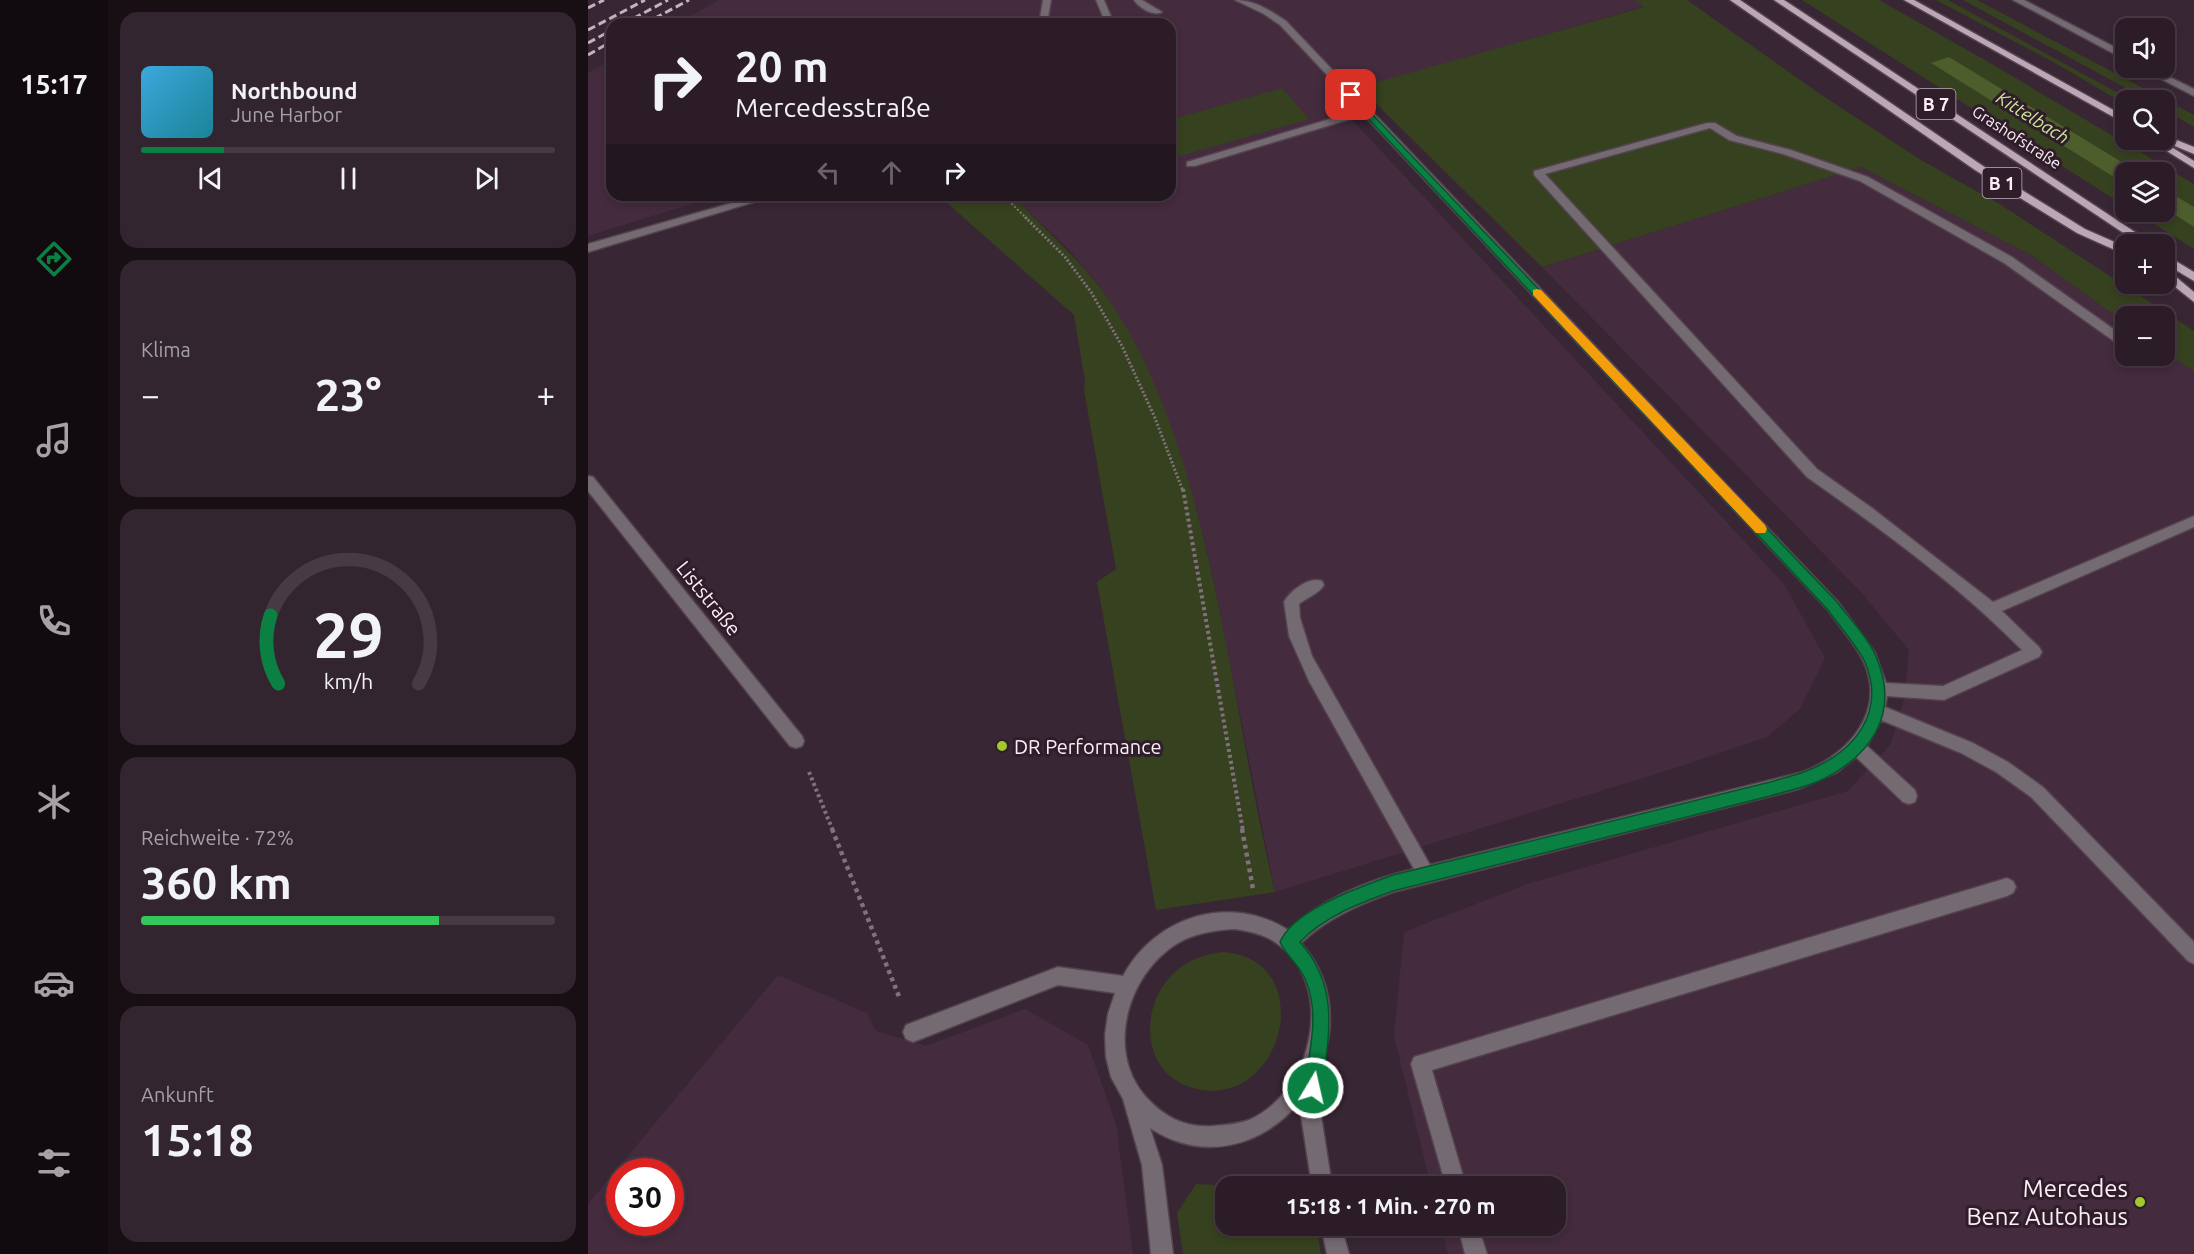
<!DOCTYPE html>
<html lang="de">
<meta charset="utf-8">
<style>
:root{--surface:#2b1c27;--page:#33252f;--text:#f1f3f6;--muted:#a6a1a7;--line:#473a44;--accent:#0b8043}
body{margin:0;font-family:Ubuntu,sans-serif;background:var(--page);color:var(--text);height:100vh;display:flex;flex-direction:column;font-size:22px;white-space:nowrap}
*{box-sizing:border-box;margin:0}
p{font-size:20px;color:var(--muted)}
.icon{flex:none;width:33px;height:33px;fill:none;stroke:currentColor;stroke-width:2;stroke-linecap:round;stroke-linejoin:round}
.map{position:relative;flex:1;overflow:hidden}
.panel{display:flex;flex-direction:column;gap:12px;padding:12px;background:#180f15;width:480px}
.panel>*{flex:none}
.guide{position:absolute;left:18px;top:18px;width:570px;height:183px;border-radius:18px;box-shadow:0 3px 9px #0003,0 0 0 2px var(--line);background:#2b1c27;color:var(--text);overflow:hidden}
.fabs{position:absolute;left:1527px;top:18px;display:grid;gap:12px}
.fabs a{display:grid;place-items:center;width:60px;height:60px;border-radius:12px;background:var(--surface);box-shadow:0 3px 9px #0003,0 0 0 2px var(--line);font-size:30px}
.speed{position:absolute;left:18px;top:1158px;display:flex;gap:12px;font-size:30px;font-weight:700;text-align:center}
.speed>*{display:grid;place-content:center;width:78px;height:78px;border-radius:50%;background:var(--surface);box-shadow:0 3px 9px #0003,0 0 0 2px var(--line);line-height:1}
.speed .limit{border:9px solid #d22;background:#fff;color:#111}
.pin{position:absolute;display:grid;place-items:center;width:51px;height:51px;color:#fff;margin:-26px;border-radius:12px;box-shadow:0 3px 9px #0006}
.me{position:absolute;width:66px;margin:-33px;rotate:9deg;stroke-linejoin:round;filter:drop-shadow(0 0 4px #0008)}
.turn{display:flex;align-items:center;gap:21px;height:126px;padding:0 30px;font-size:27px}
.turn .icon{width:78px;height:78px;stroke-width:2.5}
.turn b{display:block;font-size:42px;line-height:51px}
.lanes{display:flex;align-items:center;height:57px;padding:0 30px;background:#0003;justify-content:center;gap:30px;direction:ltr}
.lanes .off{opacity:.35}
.big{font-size:45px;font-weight:600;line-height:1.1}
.panel .card{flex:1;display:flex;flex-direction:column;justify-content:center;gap:9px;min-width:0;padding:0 21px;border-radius:18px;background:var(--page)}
.panel .dial{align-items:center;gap:0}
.dial svg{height:156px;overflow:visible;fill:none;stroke:var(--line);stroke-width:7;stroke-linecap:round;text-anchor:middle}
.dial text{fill:var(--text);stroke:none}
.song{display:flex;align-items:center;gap:18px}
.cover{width:72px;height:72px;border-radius:9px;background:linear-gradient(135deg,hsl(200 70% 55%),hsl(190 70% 35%))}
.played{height:6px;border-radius:3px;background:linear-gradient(90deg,var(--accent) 20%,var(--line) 20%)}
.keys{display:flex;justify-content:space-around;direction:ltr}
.heat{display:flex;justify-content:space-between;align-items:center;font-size:33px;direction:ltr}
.charge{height:9px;border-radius:4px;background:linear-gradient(90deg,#34c759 72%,var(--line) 0)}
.trip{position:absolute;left:627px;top:1176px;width:351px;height:60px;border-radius:18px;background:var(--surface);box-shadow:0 3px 9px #0003,0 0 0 2px var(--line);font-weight:600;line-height:60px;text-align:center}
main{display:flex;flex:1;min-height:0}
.menu{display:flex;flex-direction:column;width:108px;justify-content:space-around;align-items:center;background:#110b10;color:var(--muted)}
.menu .icon{width:42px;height:42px}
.menu .on{color:var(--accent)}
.menu b{font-size:27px;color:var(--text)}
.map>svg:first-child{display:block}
.built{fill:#442b3e;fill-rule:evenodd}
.green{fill:#36411f}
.water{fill:#4e5d2c}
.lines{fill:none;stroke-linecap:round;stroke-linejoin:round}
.minor-casing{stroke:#54424f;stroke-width:3}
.major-casing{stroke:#54424f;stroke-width:3}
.path-far3{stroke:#81717d;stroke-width:2;stroke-dasharray:2 2;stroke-linecap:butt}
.path-far2{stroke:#81717d;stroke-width:3;stroke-dasharray:2 2;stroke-linecap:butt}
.path-far1{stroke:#81717d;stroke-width:4;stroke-dasharray:3 3;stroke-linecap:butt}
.path{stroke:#81717d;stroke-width:4.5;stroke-dasharray:4 4;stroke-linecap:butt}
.minor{fill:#746a71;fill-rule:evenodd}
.major{fill:#bba7b5;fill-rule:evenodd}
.rail{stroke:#c1b2bd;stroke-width:3;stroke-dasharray:8 4;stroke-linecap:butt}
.route{fill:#0b8043;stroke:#07532c;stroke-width:1.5}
.slow{fill:#f59e0b}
.poi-dot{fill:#a1c92b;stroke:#2f1d2a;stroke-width:2}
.labels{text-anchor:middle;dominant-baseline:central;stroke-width:6;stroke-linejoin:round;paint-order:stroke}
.far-street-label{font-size:16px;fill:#fbeef7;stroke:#2f1d2a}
.shield{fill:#2f1d2a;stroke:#beafba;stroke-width:1.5}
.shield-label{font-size:18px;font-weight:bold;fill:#fbeef7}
.far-water-label{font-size:18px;font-style:italic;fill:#cce698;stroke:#2f1d2a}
.street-label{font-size:20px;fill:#fbeef7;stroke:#2f1d2a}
.poi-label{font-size:20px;fill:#fbeef7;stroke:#2f1d2a;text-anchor:start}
.near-poi-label{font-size:24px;fill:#fbeef7;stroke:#2f1d2a;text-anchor:end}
</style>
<main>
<nav class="menu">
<b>15:17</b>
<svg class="icon on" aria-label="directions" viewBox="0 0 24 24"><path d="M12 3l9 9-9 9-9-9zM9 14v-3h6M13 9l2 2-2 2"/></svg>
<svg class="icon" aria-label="music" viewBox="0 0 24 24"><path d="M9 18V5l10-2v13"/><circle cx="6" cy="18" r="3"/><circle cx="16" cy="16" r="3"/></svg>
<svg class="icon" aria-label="phone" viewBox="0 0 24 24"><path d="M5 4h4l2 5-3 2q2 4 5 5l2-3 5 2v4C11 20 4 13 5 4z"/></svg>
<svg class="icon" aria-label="climate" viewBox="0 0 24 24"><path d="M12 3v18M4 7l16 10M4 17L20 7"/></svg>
<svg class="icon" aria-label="car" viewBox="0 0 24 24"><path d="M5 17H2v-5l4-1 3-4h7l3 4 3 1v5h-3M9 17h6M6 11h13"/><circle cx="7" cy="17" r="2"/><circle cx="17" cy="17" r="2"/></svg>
<svg class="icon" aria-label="filters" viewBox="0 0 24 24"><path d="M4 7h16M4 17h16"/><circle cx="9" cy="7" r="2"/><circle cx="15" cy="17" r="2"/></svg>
</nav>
<section class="panel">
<div class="card">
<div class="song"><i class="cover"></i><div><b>Northbound</b><p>June Harbor</p></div></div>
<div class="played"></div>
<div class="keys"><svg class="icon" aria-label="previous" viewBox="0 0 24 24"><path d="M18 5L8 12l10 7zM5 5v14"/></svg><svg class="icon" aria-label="pause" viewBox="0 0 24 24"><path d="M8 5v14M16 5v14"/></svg><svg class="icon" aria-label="next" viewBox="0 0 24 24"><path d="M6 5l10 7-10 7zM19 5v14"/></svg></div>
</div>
<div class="card"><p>Klima</p>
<div class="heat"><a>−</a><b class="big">23°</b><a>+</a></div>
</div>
<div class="card dial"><svg viewBox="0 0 100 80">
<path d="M14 69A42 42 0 1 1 86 69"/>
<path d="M14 69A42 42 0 0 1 10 34" stroke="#0b8043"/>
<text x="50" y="56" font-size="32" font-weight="700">29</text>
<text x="50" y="72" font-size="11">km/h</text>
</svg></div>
<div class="card"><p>Reichweite · 72%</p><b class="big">360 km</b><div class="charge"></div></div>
<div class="card"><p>Ankunft</p><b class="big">15:18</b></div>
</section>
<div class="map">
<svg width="1606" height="1254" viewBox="0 0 1606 1254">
<rect width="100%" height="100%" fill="#392634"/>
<path class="built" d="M131,0H1064L1068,3L742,96L1196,584L1237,658L1212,709L1179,737L1084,769L687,892L625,577L610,514L582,426L541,333L510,284L481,250L423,195H582V24H88Z
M24,59V195H132L0,236V73Z
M1273,167L1443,255L1537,323L1538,356H1576L1577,351L1606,372V1254H860L853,1226H968V1186H843L806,1036L816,932L939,884L1260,791L1303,744L1316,699L1321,650L1272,591L954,267Z
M190,975L279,1013L288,1031L338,1046L437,1009L500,1045L528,1124L545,1254H0V1204ZM32,1172H82V1222H32Z"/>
<path class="green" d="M1047,0H1099L1232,94L1333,160L1413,205L1606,331V372L1577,351L1576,316H1538L1537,323L1443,255L1273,167L954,267L771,87L1056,7Z
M1214,0H1291L1397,60L1606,184V249L1547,212H1576V172H1538L1537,206Z
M1348,0H1360L1543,100H1538L1537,104L1467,63Z
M1375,0H1389L1606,115V127L1577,110L1576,100H1560Z
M694,88L721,119L582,159V120Z
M350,195H457L432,203C463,236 498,265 524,304C589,404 616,531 639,647C654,729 668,811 687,892L568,910L509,582L528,569L496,390L497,381L486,315Z
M635,952C729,958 699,1102 614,1090C536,1079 548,959 635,952Z
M608,1184L656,1186H638V1226H728L733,1254H595L589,1213Z"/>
<path class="water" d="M1361,57L1550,172H1538L1537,184L1343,63Z
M1576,189L1606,207V227L1577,208Z"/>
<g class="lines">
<g class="minor-casing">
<path id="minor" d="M455,0H463L459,24H451Z
M508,0H516L526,24H518Z
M546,0H554L574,12C566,17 551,8 546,0Z
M647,0C666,0 682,10 698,21L1250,602L1287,653L1298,683L1355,686L1434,650C1370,585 1294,530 1219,477L946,175V171L1119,123H1127L1149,136L1203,150L1280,177L1424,257L1538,338V344H1530L1416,263L1272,181L1195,154L1141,140L1122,128L957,174L1229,469L1284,508L1405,602L1606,516V527L1414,611L1451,647L1454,652L1451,657L1356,700L1299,696L1297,707L1385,743L1420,762L1455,787L1606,942V964L1600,961L1443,797L1408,772L1373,753L1293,720L1279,746L1327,790L1329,796L1327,802L1321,804L1315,802L1268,757L1249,772L1210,789L805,892C772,904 739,918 713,943C736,969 745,999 741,1034C740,1045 733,1054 738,1065L732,1109L744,1186H724L712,1109L714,1099C676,1147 615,1163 562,1128L574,1165L585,1254H563L554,1165L535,1099L523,1077L518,1057L517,1035L520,1014L527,993L470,985L325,1042L318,1039L315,1032L318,1025L470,967L535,976C567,916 642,893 700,930C734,899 781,880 826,869L721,681L701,636L696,602C702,591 721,576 734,581L736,585C732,593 718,598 711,604L712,618L724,656L842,865L1215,772C1262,754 1299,710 1275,660C1266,642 1251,626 1240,610L776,115L607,166H599V162L772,110L692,25L676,14ZM647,929C659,931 671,933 682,939C751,978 727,1091 661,1120C650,1124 637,1125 625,1126C597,1128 576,1117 557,1096C517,1050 540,973 590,943C607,933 627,930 647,929Z
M1425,0H1436L1538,53V60Z
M1552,68H1563L1606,89V96Z
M172,195H189L0,252V244Z
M0,476L5,477L214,736L216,741L214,746L208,748L202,746L0,491Z
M1419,878L1425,881L1428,887L1425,893L1419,896L844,1070L878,1186H858L823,1064L826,1057Z
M733,1226H753L761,1254H739Z
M870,1226H890L899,1254H877Z"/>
</g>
<g class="major-casing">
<path id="major" d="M1142,0H1152L1395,166L1497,229L1538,247V255L1489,233L1387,170Z
M1186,0H1196L1565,244H1552Z
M1316,0H1326L1538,117V124Z
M1581,137L1606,147V154L1577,142V138Z
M1561,140H1572L1606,161V168Z
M1576,254L1606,272V281L1576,263Z
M1576,267L1606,292V302L1576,278Z"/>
</g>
<path class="path-far3" d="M415,195L439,219"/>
<path class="path-far2" d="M437,217L477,257L503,292L534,346L567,418L595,491"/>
<path class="path-far1" d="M595,489L655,831
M221,772L245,831"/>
<path class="path" d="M244,829L312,999
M654,829L665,889"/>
<use href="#minor" class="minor"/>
<use href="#major" class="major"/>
<path class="rail" d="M0,8L16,0
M35,24L80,0
M56,24L101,0
M0,30L57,0
M0,43L24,30
M0,55L24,41"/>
</g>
<path class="route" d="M763,92L1249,602C1261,618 1282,640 1289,659C1312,715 1282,757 1231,781C1215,788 1198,791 1182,796L805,891C772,903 737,916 712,942C752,987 741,1034 734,1088L731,1094L725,1097L718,1094L716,1088C721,1053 732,1015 718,981C712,965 698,956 692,942C706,909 773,887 805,875L1182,782C1195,778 1209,775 1221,770C1267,751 1298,712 1277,662C1268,644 1251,626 1240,610L760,97L758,95Z"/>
<path class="slow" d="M949,289L953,290L1177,525L1179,529L1177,533H1168L945,295V290Z"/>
<g class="poi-dot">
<circle cx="414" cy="746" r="6"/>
<circle cx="1552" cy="1202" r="6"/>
</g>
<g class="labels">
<g class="far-street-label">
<text transform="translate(1429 137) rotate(33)">Grashofstraße</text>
</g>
<g class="shield">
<rect x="1328.5" y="89" width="39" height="30" rx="4.5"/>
<rect x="1394.5" y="168" width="39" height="30" rx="4.5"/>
</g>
<g class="shield-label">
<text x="1348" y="104">B 7</text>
<text x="1414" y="183">B 1</text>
</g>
<g class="far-water-label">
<text transform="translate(1445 117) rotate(32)">Kittelbach</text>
</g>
<g class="street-label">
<text transform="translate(121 598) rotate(51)">Liststraße</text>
</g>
<g class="poi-label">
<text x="426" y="746">DR Performance</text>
</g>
<g class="near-poi-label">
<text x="1540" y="1188">Mercedes<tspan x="1540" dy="28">Benz Autohaus</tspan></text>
</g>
</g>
</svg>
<div class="fabs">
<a><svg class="icon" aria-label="sound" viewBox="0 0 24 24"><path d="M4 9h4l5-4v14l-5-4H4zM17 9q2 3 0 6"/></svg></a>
<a><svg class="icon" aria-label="search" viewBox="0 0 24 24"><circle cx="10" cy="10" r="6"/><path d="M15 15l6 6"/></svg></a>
<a><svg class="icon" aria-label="layers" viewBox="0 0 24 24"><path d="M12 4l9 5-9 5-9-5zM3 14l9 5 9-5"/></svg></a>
<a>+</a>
<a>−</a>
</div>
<div class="speed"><div class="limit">30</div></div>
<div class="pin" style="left:763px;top:95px;background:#d93025"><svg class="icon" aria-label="arrive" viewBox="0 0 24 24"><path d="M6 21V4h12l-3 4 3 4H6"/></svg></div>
<svg class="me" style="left:725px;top:1088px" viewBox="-20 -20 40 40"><circle r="17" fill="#0b8043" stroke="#fff" stroke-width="3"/><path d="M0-11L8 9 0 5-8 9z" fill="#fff"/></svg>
<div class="trip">15:18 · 1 Min. · 270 m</div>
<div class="guide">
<div class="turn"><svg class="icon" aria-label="right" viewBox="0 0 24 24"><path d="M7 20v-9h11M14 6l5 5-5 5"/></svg><div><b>20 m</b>Mercedesstraße</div></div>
<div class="lanes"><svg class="icon off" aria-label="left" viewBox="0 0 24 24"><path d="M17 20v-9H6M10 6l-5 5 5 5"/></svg><svg class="icon off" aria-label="ahead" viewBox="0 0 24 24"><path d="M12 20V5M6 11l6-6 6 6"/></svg><svg class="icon" aria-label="right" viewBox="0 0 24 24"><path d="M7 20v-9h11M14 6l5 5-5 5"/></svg></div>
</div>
</div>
</main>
